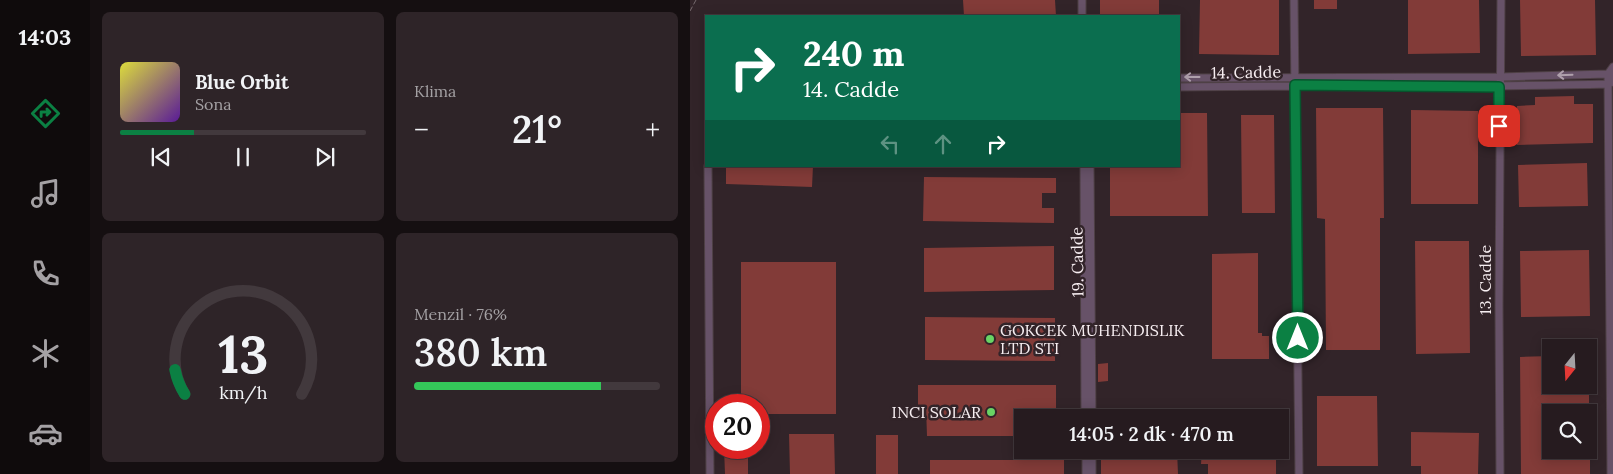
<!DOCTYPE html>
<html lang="tr">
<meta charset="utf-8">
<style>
:root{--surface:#261b1f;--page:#2e2428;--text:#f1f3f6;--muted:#a4a1a4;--line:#42393d;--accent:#0b8043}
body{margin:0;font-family:Lora,serif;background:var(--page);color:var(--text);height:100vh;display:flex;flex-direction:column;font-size:19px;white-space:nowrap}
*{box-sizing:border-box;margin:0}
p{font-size:16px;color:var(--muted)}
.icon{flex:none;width:28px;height:28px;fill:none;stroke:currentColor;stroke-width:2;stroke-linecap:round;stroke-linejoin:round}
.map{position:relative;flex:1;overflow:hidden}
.panel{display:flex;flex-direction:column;gap:12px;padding:12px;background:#150f11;width:600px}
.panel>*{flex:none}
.banner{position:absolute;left:15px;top:15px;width:475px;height:152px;border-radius:0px;box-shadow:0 2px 12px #0003,0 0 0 1px var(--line);background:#0b6e4f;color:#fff;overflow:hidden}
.needle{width:32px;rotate:198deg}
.tools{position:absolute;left:852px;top:339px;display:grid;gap:10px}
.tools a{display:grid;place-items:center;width:55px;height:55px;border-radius:0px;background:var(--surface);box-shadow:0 2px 12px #0003,0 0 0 1px var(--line);font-size:25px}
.speed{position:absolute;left:15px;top:394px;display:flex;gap:10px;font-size:25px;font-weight:700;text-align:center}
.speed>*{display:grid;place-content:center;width:65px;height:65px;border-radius:50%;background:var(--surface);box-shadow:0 2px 12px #0003,0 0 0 1px var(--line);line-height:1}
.speed .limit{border:8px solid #d22;background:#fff;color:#111}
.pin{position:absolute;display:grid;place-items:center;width:42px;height:42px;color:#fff;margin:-21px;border-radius:10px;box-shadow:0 2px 8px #0006}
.me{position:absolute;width:55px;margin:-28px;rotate:0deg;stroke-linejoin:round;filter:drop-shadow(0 0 4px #0008)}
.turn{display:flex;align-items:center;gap:18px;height:105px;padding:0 15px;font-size:22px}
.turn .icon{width:65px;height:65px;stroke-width:2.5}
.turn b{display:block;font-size:35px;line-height:42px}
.lanes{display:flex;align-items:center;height:48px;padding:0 15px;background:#0003;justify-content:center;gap:25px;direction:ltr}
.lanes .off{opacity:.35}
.big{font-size:38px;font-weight:600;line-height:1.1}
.panel .widget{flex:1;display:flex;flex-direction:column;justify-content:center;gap:8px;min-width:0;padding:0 18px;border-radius:8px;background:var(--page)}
.panel .dial{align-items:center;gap:0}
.dial svg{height:130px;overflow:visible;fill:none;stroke:var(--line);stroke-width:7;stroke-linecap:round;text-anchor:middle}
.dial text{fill:var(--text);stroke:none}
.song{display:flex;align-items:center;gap:15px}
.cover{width:60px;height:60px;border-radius:8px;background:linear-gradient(135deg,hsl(60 70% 55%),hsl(270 70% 35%))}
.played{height:5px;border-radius:2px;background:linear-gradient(90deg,var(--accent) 30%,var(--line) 30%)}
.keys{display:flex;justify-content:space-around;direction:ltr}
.heat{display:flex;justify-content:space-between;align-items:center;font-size:28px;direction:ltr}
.charge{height:8px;border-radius:4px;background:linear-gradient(90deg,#34c759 76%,var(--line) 0)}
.panel .tiles{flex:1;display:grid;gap:12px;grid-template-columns:repeat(2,1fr)}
.trip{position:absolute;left:324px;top:409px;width:275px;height:50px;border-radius:0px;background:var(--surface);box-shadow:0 2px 12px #0003,0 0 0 1px var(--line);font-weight:600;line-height:50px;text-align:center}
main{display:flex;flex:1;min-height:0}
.dock{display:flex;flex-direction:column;width:90px;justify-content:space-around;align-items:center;background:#0f0b0c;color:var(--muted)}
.dock .icon{width:35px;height:35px}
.dock .selected{color:var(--accent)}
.dock b{font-size:22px;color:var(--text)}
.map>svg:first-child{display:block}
.building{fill:#823b38}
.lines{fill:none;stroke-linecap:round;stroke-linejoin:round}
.minor-casing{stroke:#4e4045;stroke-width:9}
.path{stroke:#776b6f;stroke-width:1;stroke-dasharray:5 2.5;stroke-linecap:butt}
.minor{stroke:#675268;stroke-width:7}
.oneway{stroke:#afa0ac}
.route-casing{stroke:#07532c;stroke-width:12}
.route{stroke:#0b8043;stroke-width:9}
.poi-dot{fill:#69d464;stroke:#322429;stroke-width:2}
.labels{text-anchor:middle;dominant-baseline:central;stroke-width:5;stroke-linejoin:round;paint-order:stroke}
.street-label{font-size:16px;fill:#f7eef1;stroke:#322429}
.poi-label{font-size:16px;fill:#f7eef1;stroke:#322429;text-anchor:start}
</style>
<main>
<nav class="dock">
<b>14:03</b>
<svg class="icon selected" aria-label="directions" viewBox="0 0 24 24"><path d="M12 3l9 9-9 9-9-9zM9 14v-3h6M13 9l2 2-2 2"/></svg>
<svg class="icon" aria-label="music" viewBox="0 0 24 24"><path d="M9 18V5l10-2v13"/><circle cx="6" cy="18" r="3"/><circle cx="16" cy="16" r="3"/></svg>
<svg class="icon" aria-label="phone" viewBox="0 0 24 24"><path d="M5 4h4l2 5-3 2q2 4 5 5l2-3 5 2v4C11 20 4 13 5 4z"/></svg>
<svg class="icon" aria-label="climate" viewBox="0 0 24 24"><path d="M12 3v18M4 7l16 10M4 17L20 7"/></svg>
<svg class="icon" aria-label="car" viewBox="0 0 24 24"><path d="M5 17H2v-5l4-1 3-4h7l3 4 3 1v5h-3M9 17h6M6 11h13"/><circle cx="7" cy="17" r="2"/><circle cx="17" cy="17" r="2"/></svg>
</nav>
<section class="panel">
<div class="tiles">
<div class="widget">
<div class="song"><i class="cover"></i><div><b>Blue Orbit</b><p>Sona</p></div></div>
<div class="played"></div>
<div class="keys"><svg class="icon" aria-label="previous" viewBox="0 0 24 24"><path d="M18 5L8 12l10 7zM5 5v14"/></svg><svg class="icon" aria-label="pause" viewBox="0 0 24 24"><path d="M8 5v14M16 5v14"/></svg><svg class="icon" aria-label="next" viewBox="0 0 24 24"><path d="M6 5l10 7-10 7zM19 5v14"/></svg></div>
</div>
<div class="widget"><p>Klima</p>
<div class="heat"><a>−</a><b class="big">21°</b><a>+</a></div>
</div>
<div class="widget dial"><svg viewBox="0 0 100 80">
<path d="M14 69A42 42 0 1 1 86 69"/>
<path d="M14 69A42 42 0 0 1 8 54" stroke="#0b8043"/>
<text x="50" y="56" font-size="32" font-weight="700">13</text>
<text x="50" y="72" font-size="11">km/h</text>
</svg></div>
<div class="widget"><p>Menzil · 76%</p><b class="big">380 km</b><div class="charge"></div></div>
</div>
</section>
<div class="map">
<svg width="923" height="474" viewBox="0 0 923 474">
<rect width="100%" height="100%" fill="#322429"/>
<path class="building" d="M273,0H365L366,16H274Z
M410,0H469V16H410Z
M510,0H589V55L509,54Z
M624,0H647V9H624Z
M718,0H789L790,53L718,54Z
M830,0H905L906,55L831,56Z
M884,96V104H903V143L827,145V106L845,105V97Z
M626,108H693L694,218H690V350H636L635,219L627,218Z
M721,110L788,111V204H721Z
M489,113H517L518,216H420V166H489Z
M551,115H584L585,213H552Z
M897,163L898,206L829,207L828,165Z
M36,166H123L122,187L36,184Z
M234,177L366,178V193H352V208H364V223L233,221Z
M725,241H779L780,353L726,354Z
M364,246V290L234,292V248Z
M899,250L900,316L831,317L830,251Z
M568,253V333H572V336H579V359H522V254Z
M51,262H146V414H69V405H51Z
M235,317L365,318V361L235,360Z
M861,356V385H899V412H861V450H900V474H831L830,357Z
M418,363V381L408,382V364Z
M228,385H366V418H332V436H237L236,407H228Z
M627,396H687L688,466H627Z
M721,432L789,433L788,474H731V466H721Z
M99,434H144L145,474H100Z
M186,435H208V474H186Z
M34,448H58V474H35Z
M411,450H487L488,474H411Z
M512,450H586V474H518V464H511Z
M240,460H374V474H240Z"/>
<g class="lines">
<g class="minor-casing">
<path id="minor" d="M392,0V16
M604,0L609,474
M489,78L810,77L918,74L923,76
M489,87C632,85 775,88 918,84L923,82
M18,166L20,474
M394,166L395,418
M400,166L402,418
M396,450V474
M402,450V474
M810,474L809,305L811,0
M921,474L918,74L923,67"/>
</g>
<path class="path" d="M0,11L6,0"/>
<use href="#minor" class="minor"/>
</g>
<defs><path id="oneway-shaft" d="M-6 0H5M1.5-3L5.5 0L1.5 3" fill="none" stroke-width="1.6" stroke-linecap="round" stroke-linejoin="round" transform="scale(1.25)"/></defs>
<g class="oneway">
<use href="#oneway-shaft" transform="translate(875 75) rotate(178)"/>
<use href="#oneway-shaft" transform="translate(502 77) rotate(180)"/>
</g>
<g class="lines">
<g class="route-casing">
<path id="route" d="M608,338L605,85L809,87V126"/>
</g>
<use href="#route" class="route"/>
</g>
<g class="poi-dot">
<circle cx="300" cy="339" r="5"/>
<circle cx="301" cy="412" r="5"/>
</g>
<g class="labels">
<g class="street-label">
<text transform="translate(556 72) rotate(-1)">14. Cadde</text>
<text transform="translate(387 262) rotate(-91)">19. Cadde</text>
<text transform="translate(795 280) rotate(-90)">13. Cadde</text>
</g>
<g class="poi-label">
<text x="310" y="330">GOKCEK MUHENDISLIK<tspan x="310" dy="18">LTD STI</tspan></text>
<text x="291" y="412" text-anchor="end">INCI SOLAR</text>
</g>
</g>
</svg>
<div class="tools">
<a><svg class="needle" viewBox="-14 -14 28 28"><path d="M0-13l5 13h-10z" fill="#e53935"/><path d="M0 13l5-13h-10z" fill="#a4a1a4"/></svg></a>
<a><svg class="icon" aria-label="search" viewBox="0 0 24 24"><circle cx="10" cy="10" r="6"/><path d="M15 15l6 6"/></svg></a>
</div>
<div class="speed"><div class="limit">20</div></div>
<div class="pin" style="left:809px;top:126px;background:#d93025"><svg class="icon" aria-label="arrive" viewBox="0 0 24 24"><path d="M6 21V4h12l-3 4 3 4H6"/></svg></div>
<svg class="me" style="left:608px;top:338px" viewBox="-20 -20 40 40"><circle r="17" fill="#0b8043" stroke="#fff" stroke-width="3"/><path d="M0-11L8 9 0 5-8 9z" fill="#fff"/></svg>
<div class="trip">14:05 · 2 dk · 470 m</div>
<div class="banner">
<div class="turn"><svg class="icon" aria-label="right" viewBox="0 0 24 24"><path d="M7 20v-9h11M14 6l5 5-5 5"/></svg><div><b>240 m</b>14. Cadde</div></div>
<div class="lanes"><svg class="icon off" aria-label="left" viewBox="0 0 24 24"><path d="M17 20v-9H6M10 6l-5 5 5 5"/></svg><svg class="icon off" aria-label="ahead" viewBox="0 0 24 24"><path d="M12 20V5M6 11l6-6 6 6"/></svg><svg class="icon" aria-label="right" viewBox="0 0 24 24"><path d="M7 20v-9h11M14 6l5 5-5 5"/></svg></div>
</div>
</div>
</main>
